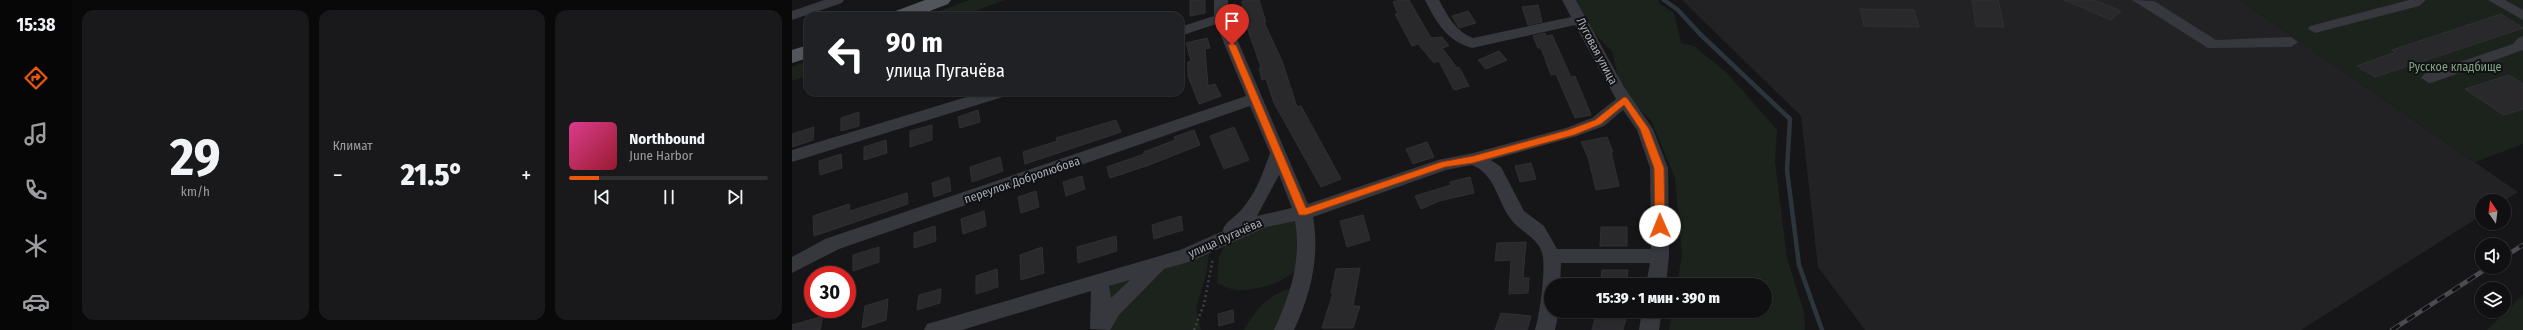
<!DOCTYPE html>
<html lang="ru">
<meta charset="utf-8">
<style>
:root{--surface:#101012;--page:#19191b;--text:#f1f3f6;--muted:#9c9d9f;--line:#303032;--accent:#ea580c}
body{margin:0;font-family:"Fira Sans Condensed",sans-serif;background:var(--page);color:var(--text);height:100vh;display:flex;flex-direction:column;font-size:15px;white-space:nowrap}
*{box-sizing:border-box;margin:0}
p{font-size:13px;color:var(--muted)}
.icon{flex:none;width:22px;height:22px;fill:none;stroke:currentColor;stroke-width:2;stroke-linecap:round;stroke-linejoin:round}
.map{position:relative;flex:1;overflow:hidden}
.details{display:flex;flex-direction:column;gap:10px;padding:10px;background:#09090a;width:720px}
.details>*{flex:none}
.guide{position:absolute;left:12px;top:12px;width:380px;height:84px;border-radius:12px;box-shadow:0 1px 3px #0004,0 0 0 1px var(--line);background:#202124;color:#fff;overflow:hidden}
.needle{width:26px;rotate:346deg}
.buttons{position:absolute;left:1683px;top:194px;display:grid;gap:8px}
.buttons a{display:grid;place-items:center;width:36px;height:36px;border-radius:50%;background:var(--surface);box-shadow:0 1px 3px #0004,0 0 0 1px var(--line);font-size:20px}
.speed{position:absolute;left:12px;top:266px;display:flex;gap:8px;font-size:20px;font-weight:700;text-align:center}
.speed>*{display:grid;place-content:center;width:52px;height:52px;border-radius:50%;background:var(--surface);box-shadow:0 1px 3px #0004,0 0 0 1px var(--line);line-height:1}
.speed .limit{border:6px solid #d22;background:#fff;color:#111}
.pin{position:absolute;display:grid;place-items:center;width:34px;height:34px;color:#fff;margin:-41px -17px;border-radius:50% 50% 50% 0;rotate:-45deg;box-shadow:0 0 4px #0007}
.pin .icon{rotate:45deg}
.me{position:absolute;width:44px;margin:-22px;rotate:359deg;stroke-linejoin:round;filter:drop-shadow(0 0 3px #0008)}
.turn{display:flex;align-items:center;gap:14px;height:84px;padding:0 16px;font-size:18px}
.turn .icon{width:52px;height:52px;stroke-width:2.5}
.turn b{display:block;font-size:28px;line-height:34px}
.big{font-size:30px;font-weight:800;line-height:1.1}
.details .card{flex:1;display:flex;flex-direction:column;justify-content:center;gap:6px;min-width:0;padding:0 14px;border-radius:12px;background:var(--page)}
.details .dial{align-items:center;gap:0}
.dial b{font-size:52px;line-height:1}
.song{display:flex;align-items:center;gap:12px}
.cover{width:48px;height:48px;border-radius:6px;background:linear-gradient(135deg,hsl(330 70% 55%),hsl(350 70% 35%))}
.played{height:4px;border-radius:2px;background:linear-gradient(90deg,var(--accent) 15%,var(--line) 15%)}
.keys{display:flex;justify-content:space-around;direction:ltr}
.heat{display:flex;justify-content:space-between;align-items:center;font-size:22px;direction:ltr}
.details .tiles{flex:1;display:grid;gap:10px;grid-template-columns:repeat(3,1fr)}
.trip{position:absolute;left:752px;top:278px;width:228px;height:40px;border-radius:20px;background:var(--surface);box-shadow:0 1px 3px #0004,0 0 0 1px var(--line);font-weight:800;line-height:40px;text-align:center}
main{display:flex;flex:1;min-height:0}
.tab-bar{display:flex;flex-direction:column;width:72px;justify-content:space-around;align-items:center;background:#060607;color:var(--muted)}
.tab-bar .icon{width:28px;height:28px}
.tab-bar .current{color:var(--accent)}
.tab-bar b{font-size:18px;color:var(--text)}
.map>svg:first-child{display:block}
.built{fill:#222225}
.green{fill:#1c231d}
.lines{fill:none;stroke-linecap:round;stroke-linejoin:round}
.stream{stroke:#2c353c;stroke-width:4.5}
.building{fill:#29292c;stroke:#303034}
.path{stroke:#3d3f44;stroke-width:2.5;stroke-dasharray:2 3;stroke-linecap:butt}
.minor{fill:#37383d;fill-rule:evenodd}
.major{fill:#53555c;fill-rule:evenodd}
.rail-casing{stroke:#4a4c52;stroke-width:4.5}
.rail{stroke:#111113;stroke-width:3;stroke-dasharray:9;stroke-linecap:butt}
.route{fill:#ea580c;stroke:#983908}
.labels{text-anchor:middle;dominant-baseline:central;stroke-width:4;stroke-linejoin:round;paint-order:stroke}
.street-label{font-size:12px;fill:#a8adb8;stroke:#111113}
.park-label{font-size:12px;fill:#7fa381;stroke:#111113}
</style>
<main>
<nav class="tab-bar">
<b>15:38</b>
<svg class="icon current" aria-label="directions" viewBox="0 0 24 24"><path d="M12 3l9 9-9 9-9-9zM9 14v-3h6M13 9l2 2-2 2"/></svg>
<svg class="icon" aria-label="music" viewBox="0 0 24 24"><path d="M9 18V5l10-2v13"/><circle cx="6" cy="18" r="3"/><circle cx="16" cy="16" r="3"/></svg>
<svg class="icon" aria-label="phone" viewBox="0 0 24 24"><path d="M5 4h4l2 5-3 2q2 4 5 5l2-3 5 2v4C11 20 4 13 5 4z"/></svg>
<svg class="icon" aria-label="climate" viewBox="0 0 24 24"><path d="M12 3v18M4 7l16 10M4 17L20 7"/></svg>
<svg class="icon" aria-label="car" viewBox="0 0 24 24"><path d="M5 17H2v-5l4-1 3-4h7l3 4 3 1v5h-3M9 17h6M6 11h13"/><circle cx="7" cy="17" r="2"/><circle cx="17" cy="17" r="2"/></svg>
</nav>
<section class="details">
<div class="tiles">
<div class="card dial"><b>29</b><p>km/h</p></div>
<div class="card"><p>Климат</p>
<div class="heat"><a>−</a><b class="big">21.5°</b><a>+</a></div>
</div>
<div class="card">
<div class="song"><i class="cover"></i><div><b>Northbound</b><p>June Harbor</p></div></div>
<div class="played"></div>
<div class="keys"><svg class="icon" aria-label="previous" viewBox="0 0 24 24"><path d="M18 5L8 12l10 7zM5 5v14"/></svg><svg class="icon" aria-label="pause" viewBox="0 0 24 24"><path d="M8 5v14M16 5v14"/></svg><svg class="icon" aria-label="next" viewBox="0 0 24 24"><path d="M6 5l10 7-10 7zM19 5v14"/></svg></div>
</div>
</div>
</section>
<div class="map">
<svg width="1731" height="330" viewBox="0 0 1731 330">
<rect width="100%" height="100%" fill="#161618"/>
<path class="built" d="M890,0H1448L1726,192L1711,201H1690V215L1509,330H1073L1026,267L1009,116Z"/>
<path class="green" d="M177,0H213L170,16H135Z
M785,0H867V3L882,13L889,43L902,46L936,74L985,130L983,161L995,258L1012,312L1013,330H877L880,311H973V285H885L890,255L883,178L859,120L837,99L826,77L820,51L801,32Z
M1448,0H1731V144L1683,162Z
M16,61V75L0,81V67Z
M504,217C505,233 511,254 503,269C496,283 457,292 443,290C437,289 431,285 425,283L427,257L434,241L458,229Z
M418,248L414,275L404,308L409,330H313L318,286L384,265Z
M499,288L498,297L483,330H452C466,307 473,297 499,288Z
M1731,295V330H1695Z"/>
<g class="lines">
<path class="stream" d="M872,0L886,10L908,34L998,119L995,170L1007,265L1030,330"/>
</g>
<path class="building" d="M398,0H413V13L398,16Z
M467,0L474,22H472L490,61L505,107L509,106L549,179L529,187L482,103L474,79L470,80L467,68L469,67L451,16L450,1Z
M608,0H617L639,38L650,37L657,46L650,48L665,68L667,67L677,86L662,90L647,61L642,63L626,44L620,46L603,14H606L601,2Z
M1180,0H1206L1212,27L1184,26Z
M1272,0H1302L1329,11L1319,20Z
M746,5L750,22L736,25L730,7Z
M1068,9L1122,10L1127,27L1072,26Z
M676,11L684,23L667,28L660,16Z
M1709,14L1731,28L1583,77L1565,66L1604,52L1600,50Z
M753,33L754,36L760,35L779,77L783,76L799,115L783,118L764,74L759,75L749,48H746L741,36Z
M415,38L418,48L413,49L416,86L423,84L429,96L407,104L396,76V62L399,61L394,43Z
M707,51L715,60L694,69L686,60Z
M1717,75L1731,84V109L1712,115L1673,89Z
M186,110L188,122L168,128L166,117Z
M67,112V126L49,131V118Z
M324,120L329,132L233,164L231,152L265,141L264,138Z
M140,125V140L118,147V131Z
M22,127L21,140L0,147V134Z
M442,127L457,160L432,169L418,136Z
M402,130L408,145L357,165L318,178L315,167L352,154V152L383,140L382,137Z
M815,137L821,152H819L827,186L804,190L796,157L789,142Z
M94,140L95,153L72,160V147Z
M635,142L642,157L621,164L614,149Z
M49,154L50,168L28,175L27,161Z
M208,157L211,171L180,182L178,167Z
M739,163L744,179L728,182L723,166Z
M290,176L293,189L274,196L271,182Z
M157,177L159,191L142,197L140,183Z
M678,177L682,193L647,201L629,209L623,196L659,185L658,182Z
M244,191L247,207L229,213L226,197Z
M115,193L116,204L22,236L21,216L57,204L58,211Z
M192,211L194,226L171,234L169,219Z
M571,215L578,240L555,247L548,221Z
M389,216L391,230L362,239L360,225Z
M143,226L144,241L122,248V233Z
M809,227H835V246H808Z
M324,236L325,251L286,263L285,247Z
M734,242L731,278H737L736,293L717,294L719,260L703,261L705,243Z
M87,247V262L61,271V255Z
M250,247L252,273L229,280L228,255Z
M568,268L561,306H568L561,328H530L541,293H539L544,269Z
M205,269L206,287L184,294V276Z
M810,270H836L835,285H808Z
M149,289L148,303L125,310L127,295Z
M96,299L94,320L70,328L73,306Z
M441,310L442,322L427,326L426,314Z
M805,311L835,314L831,330H800Z
M709,313L739,316L735,330H703Z
M31,316L28,330H0V325Z"/>
<g class="lines">
<path class="path" d="M402,330L412,304L421,258"/>
<path class="minor" d="M32,0H52L50,3L0,20V11Z
M422,0H436V18L516,204L646,160L681,153L774,128L800,118L824,99L783,25L680,48C655,41 644,22 633,0H647C656,16 663,31 681,38L779,17L770,0H784L832,87L861,129L876,168L877,256L874,285H854L858,263H769L768,285H759V311H767L763,330H743C748,313 753,275 751,257C748,237 727,232 718,218C705,200 703,174 680,165L654,170L521,217C528,256 519,294 502,330H482C498,296 510,259 503,221L474,227L400,261L372,269L327,315L318,330L298,329L299,291L170,330H132L135,324L142,322L388,250L431,231C431,223 445,216 450,209C464,193 471,173 478,153L458,106L47,249L0,273V257L33,239L454,96L424,24L388,36V27L422,16ZM831,110L845,130L858,168L859,249H765L752,226L732,211L709,167L699,160L785,136L812,126ZM487,175L500,208L465,216ZM338,280L319,298L317,286Z
M1340,0L1362,1L1424,40L1499,37L1506,42L1499,47L1416,48Z
M1617,0H1634L1627,6L1523,33L1516,29L1518,26Z
M1696,0H1713L1731,10V20Z
M1731,36V50L1642,82L1637,83L1629,78L1632,74L1721,44L1726,38Z
M191,92H216L214,96L0,162V150Z
M850,311H870L867,330H847Z"/>
<path class="major" d="M133,0H159L156,4L125,16H99L101,12Z
M16,45V58L0,63V50Z"/>
<g class="rail-casing">
<path id="rail" d="M1712,257L1731,245
M1600,330L1697,267"/>
</g>
<use href="#rail" class="rail"/>
</g>
<path class="route" d="M440,43L444,45L514,208L649,162L681,156L776,130L803,120L832,97L835,98L857,129L872,168L873,226L868,230L863,226L862,168L848,129L832,105L809,124L782,135L681,163L653,167L514,215H507L436,45Z"/>
<g class="labels">
<g class="street-label">
<text transform="translate(805 51) rotate(62)">Луговая улица</text>
<text transform="translate(230 180) rotate(-19)">переулок Добролюбова</text>
<text transform="translate(433 238) rotate(-24)">улица Пугачёва</text>
</g>
<g class="park-label">
<text x="1663" y="67">Русское кладбище</text>
</g>
</g>
</svg>
<div class="buttons">
<a><svg class="needle" viewBox="-14 -14 28 28"><path d="M0-13l5 13h-10z" fill="#e53935"/><path d="M0 13l5-13h-10z" fill="#9c9d9f"/></svg></a>
<a><svg class="icon" aria-label="sound" viewBox="0 0 24 24"><path d="M4 9h4l5-4v14l-5-4H4zM17 9q2 3 0 6"/></svg></a>
<a><svg class="icon" aria-label="layers" viewBox="0 0 24 24"><path d="M12 4l9 5-9 5-9-5zM3 14l9 5 9-5"/></svg></a>
</div>
<div class="speed"><div class="limit">30</div></div>
<div class="pin" style="left:440px;top:45px;background:#d93025"><svg class="icon" aria-label="arrive" viewBox="0 0 24 24"><path d="M6 21V4h12l-3 4 3 4H6"/></svg></div>
<svg class="me" style="left:868px;top:226px" viewBox="-20 -20 40 40"><circle r="19" fill="#fff"/><path d="M0-13L10 11 0 6-10 11z" fill="#ea580c"/></svg>
<div class="trip">15:39 · 1 мин · 390 m</div>
<div class="guide">
<div class="turn"><svg class="icon" aria-label="left" viewBox="0 0 24 24"><path d="M17 20v-9H6M10 6l-5 5 5 5"/></svg><div><b>90 m</b>улица Пугачёва</div></div>
</div>
</div>
</main>
